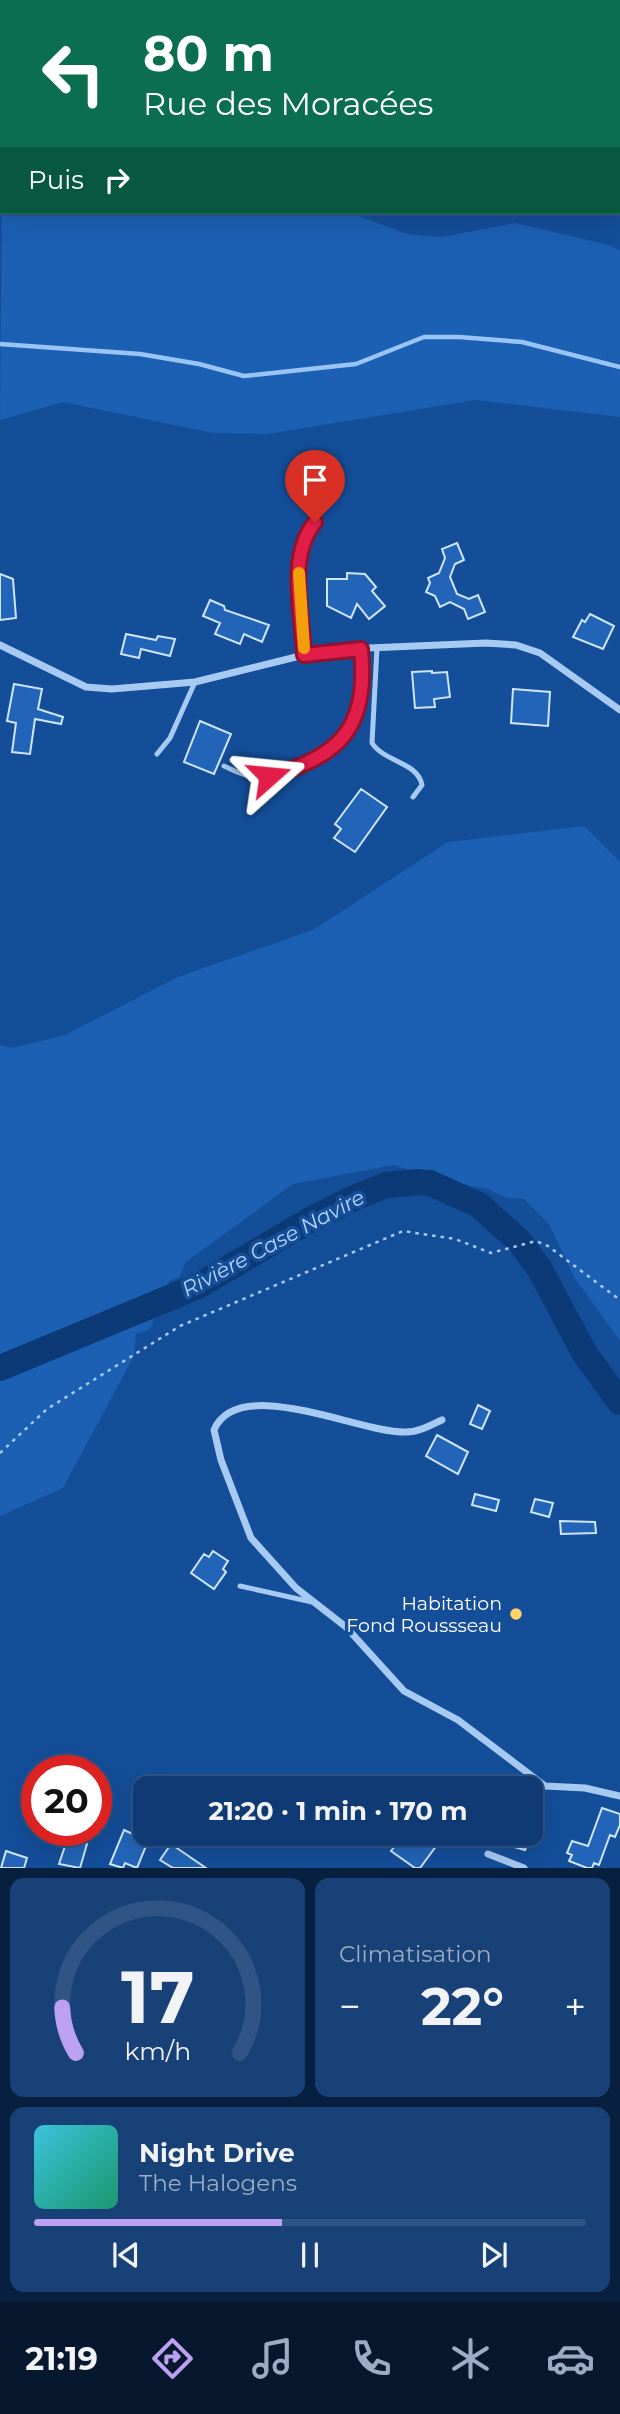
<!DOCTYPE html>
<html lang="fr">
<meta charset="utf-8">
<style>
:root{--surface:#0f3a73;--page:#184178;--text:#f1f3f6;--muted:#9badc4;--line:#2f5485;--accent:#bca0f2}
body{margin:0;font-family:Montserrat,sans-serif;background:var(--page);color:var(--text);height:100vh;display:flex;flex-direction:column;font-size:26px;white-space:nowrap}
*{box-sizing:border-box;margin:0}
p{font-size:23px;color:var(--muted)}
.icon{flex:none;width:38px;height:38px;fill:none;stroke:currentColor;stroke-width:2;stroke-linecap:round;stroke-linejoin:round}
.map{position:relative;height:1868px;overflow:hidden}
.side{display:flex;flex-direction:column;gap:10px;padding:10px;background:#08203f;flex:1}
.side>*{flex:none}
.top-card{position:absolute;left:0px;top:0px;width:621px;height:214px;box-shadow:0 7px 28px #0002,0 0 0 2px var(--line);background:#0b6e4f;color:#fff;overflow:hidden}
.speed{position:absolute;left:21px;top:1755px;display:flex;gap:14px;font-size:35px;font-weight:700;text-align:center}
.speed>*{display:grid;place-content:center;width:91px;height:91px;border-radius:50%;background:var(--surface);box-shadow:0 7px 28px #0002,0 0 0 2px var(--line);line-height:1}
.speed .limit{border:10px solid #d22;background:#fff;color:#111}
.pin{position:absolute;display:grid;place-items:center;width:60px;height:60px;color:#fff;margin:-72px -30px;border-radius:50% 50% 50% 0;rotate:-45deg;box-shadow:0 0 7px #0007}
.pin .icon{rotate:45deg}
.me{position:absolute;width:77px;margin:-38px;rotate:72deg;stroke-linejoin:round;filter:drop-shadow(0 0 5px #0008)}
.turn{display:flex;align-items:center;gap:24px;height:147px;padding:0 28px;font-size:32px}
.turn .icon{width:91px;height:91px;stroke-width:2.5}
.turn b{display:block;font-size:49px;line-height:60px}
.then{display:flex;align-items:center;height:66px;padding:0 28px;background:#0003;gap:14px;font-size:26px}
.big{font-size:52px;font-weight:700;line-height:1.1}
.side .tile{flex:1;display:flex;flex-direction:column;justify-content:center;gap:10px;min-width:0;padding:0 24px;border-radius:14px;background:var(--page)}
.side .dial{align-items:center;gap:0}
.dial svg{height:182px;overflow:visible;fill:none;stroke:var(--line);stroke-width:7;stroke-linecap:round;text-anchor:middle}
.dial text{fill:var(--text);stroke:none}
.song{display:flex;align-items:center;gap:21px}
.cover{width:84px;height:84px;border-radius:10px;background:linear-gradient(135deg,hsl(190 70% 55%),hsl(160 70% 35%))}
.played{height:7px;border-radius:4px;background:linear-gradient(90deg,var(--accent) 45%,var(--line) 45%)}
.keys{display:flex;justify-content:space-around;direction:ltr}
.heat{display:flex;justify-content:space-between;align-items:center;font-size:38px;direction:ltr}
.side .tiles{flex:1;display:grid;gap:10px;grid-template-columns:1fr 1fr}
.tile:last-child{grid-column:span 2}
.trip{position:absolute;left:133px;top:1776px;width:410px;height:70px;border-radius:14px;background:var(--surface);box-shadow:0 7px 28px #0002,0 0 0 2px var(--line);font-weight:700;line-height:70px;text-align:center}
.tab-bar{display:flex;height:112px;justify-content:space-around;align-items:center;background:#06172e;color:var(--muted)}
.tab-bar .icon{width:49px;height:49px}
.tab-bar .selected{color:var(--accent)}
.tab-bar b{font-size:32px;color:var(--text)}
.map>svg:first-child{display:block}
.green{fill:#1c60b3}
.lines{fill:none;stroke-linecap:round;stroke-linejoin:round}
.stream{stroke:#99c5f6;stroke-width:4.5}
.river{stroke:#0c3a76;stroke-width:26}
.building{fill:#2265b8;stroke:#cfe4fd;stroke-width:2}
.path{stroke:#a7caf3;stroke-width:2.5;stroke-dasharray:3.5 5;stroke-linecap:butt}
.service{stroke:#a7caf3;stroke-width:5}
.minor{stroke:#a7caf3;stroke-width:7}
.route-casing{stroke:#92132f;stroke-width:18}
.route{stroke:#e11d48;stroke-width:12}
.slow{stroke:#f59e0b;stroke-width:12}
.poi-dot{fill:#ffd369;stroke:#144e99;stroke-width:2.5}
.labels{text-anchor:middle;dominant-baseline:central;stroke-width:7;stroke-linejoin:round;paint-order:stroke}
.poi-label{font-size:19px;fill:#fff;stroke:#144e99;text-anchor:end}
.water-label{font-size:21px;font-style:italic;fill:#b4d4f9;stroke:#144e99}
</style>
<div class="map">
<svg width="620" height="1868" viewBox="0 0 620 1868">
<rect width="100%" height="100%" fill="#144e99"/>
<path class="green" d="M2,187V212H349L406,234L443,237L515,223L609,245L620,251V417L475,400L268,434L213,433L63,402L0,420Z
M584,826L620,862V1341L574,1277L549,1224L524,1199L507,1198L488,1189L446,1182L394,1165L293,1184L186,1262L179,1277L169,1281L150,1329L136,1334L134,1356L63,1488L0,1516V1045L12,1048L65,1035L178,977L313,930L448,842Z"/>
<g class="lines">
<path class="stream" d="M0,344L140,354L199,364L244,376L356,364L424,337H459L522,342L620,367"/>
<path class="river" d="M0,1368L198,1286L310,1220L354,1198L386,1185L417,1182L430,1183L479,1205L519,1241L539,1268L585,1354L620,1402"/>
</g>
<path class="building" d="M457,543L464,560L455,564L450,577L457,594L469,599L478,595L485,612L468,619L464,609L450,602L440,607L435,596L426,592L430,583L428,578L439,573L445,558L442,549Z
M347,573L365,574L376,587L372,591L385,606L369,619L357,604L351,618L327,606V579H347Z
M0,574L13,579L16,618L0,620Z
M210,600L224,606L225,610L269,625L262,642L244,634L240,644L215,634L220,623L203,616Z
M590,614L614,626L603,649L573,637L582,620L585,622Z
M126,634L156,640L158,636L175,639L170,656L141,649L139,658L121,654Z
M432,671V673L447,672L450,697L434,699L435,707L415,708L412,672Z
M14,684L42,689L38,709L63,717L61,724L35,719L30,754L12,752L16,723L7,721Z
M513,689L550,692L548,726L511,723Z
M200,721L231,734L214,774L184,762Z
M361,789L387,807L355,852L334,838L341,829L335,824Z
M478,1405L490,1411L482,1429L470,1424Z
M437,1435L468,1452L458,1474L426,1456Z
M475,1494L499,1500L496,1511L472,1505Z
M535,1499L553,1503L549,1517L531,1512Z
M560,1521L595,1522L596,1533L561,1534Z
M213,1551L228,1561L223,1569L226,1572L214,1589L191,1573L204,1554L209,1557Z
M602,1808L620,1814V1825L615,1837L610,1835L599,1865L594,1863L592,1868H587L569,1861L572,1855L567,1853L572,1841L588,1846Z
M124,1830L148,1841L137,1868L125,1863L123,1868L110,1864Z
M404,1834H445L420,1868H415L391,1851Z
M507,1834H530L525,1850L504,1844Z
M68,1837L87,1844L80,1868L59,1864Z
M171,1844L206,1868H173L160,1860Z
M6,1851L27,1858L24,1868H1Z"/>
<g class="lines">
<path class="path" d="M0,119H2
M0,1453L47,1409L180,1326L403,1231L455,1239L491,1253L536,1241L548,1246L620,1300"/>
<path class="service" d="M377,648L372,743C384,762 418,762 422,785L413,797
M304,655C302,612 287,557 315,522
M157,754L170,738L195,682
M224,766C233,770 242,775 250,776C284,783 336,753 354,724C367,704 363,671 361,649
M240,1586L312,1602"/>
<path class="minor" d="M0,645L86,687L112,689L195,682L304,655L345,649L486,643L516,645L540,653L620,710
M442,1420C431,1425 419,1432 406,1432C362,1434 238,1373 214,1430L221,1460L251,1538L296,1588L346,1627L404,1691L458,1720L545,1786L585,1788L620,1796
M488,1854L524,1868"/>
</g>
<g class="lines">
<g class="route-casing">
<path id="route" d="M269,776C342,757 369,725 361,649L304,655C302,612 287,557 315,522"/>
</g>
<use href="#route" class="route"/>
<path class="slow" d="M299,573L304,648"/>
</g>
<circle class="poi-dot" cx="516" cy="1614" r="7"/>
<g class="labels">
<g class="poi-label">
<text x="502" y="1603">Habitation<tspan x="502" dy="22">Fond Roussseau</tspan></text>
</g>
<g class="water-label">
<text transform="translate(273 1243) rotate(-28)">Rivière Case Navire</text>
</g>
</g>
</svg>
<div class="speed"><div class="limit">20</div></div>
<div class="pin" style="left:315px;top:522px;background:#d93025"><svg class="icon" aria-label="arrive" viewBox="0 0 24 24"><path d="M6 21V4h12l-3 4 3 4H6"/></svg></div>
<svg class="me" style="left:269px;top:776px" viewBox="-20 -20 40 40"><path d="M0-17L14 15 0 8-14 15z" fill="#e11d48" stroke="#fff" stroke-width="4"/></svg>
<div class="trip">21:20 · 1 min · 170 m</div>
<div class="top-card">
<div class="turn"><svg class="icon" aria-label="left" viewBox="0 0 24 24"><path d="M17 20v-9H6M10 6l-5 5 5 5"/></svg><div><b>80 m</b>Rue des Moracées</div></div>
<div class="then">Puis<svg class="icon" aria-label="right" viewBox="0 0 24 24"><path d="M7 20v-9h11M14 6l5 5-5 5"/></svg></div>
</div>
</div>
<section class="side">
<div class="tiles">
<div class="tile dial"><svg viewBox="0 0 100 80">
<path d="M14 69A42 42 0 1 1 86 69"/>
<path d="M14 69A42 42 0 0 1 8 49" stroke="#bca0f2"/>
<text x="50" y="56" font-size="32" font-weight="700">17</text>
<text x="50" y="72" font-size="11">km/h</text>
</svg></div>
<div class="tile"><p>Climatisation</p>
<div class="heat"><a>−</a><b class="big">22°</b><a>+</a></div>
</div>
<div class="tile">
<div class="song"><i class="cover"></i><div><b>Night Drive</b><p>The Halogens</p></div></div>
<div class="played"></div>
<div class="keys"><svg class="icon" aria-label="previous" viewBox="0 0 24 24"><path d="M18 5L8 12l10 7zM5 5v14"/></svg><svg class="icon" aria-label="pause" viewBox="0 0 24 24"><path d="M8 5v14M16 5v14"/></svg><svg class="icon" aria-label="next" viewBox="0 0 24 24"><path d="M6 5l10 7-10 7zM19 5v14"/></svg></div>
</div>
</div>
</section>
<nav class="tab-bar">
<b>21:19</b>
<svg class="icon selected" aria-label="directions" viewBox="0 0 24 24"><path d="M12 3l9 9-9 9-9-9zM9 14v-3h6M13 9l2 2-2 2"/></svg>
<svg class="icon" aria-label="music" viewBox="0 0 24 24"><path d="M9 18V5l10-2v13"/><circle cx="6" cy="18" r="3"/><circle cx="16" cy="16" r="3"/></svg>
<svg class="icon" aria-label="phone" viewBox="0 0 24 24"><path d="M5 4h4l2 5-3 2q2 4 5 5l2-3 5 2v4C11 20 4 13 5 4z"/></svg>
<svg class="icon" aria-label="climate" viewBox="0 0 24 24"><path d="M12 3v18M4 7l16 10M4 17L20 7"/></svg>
<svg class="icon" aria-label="car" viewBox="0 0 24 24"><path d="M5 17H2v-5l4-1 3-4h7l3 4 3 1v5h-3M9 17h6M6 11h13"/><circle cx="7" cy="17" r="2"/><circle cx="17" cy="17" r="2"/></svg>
</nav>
